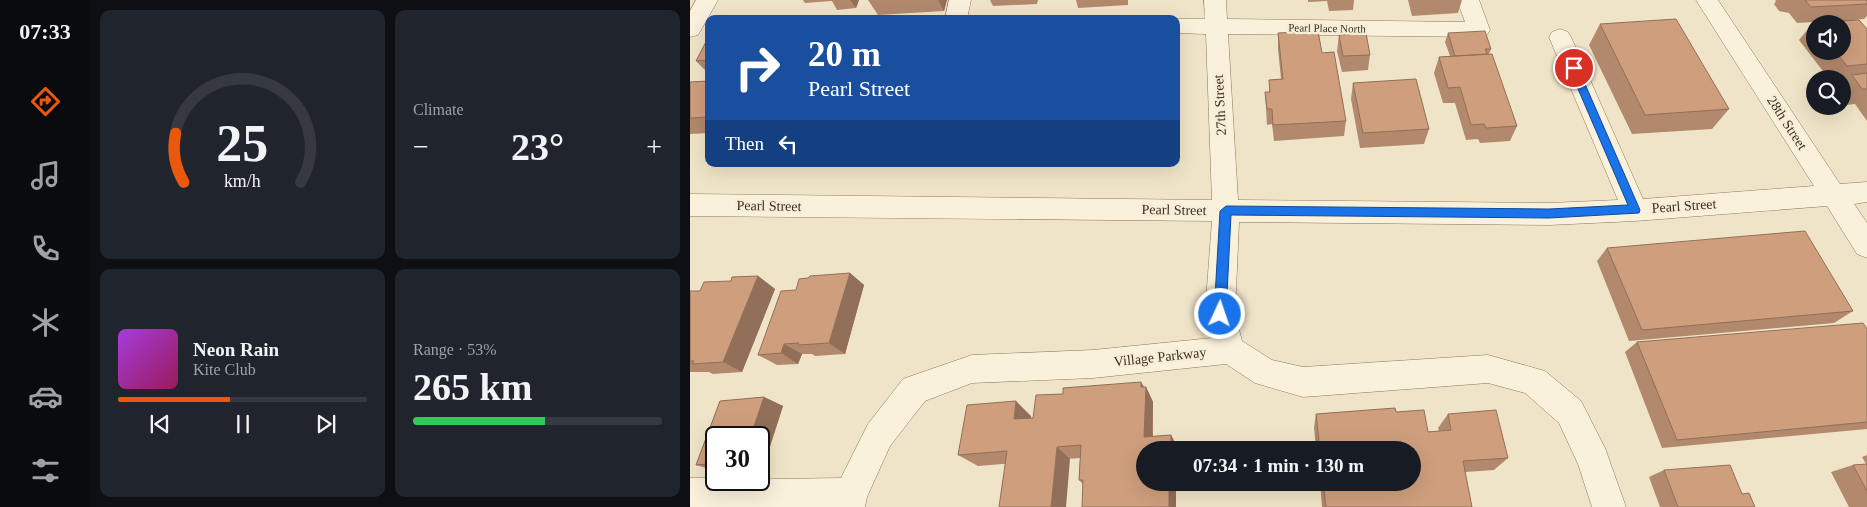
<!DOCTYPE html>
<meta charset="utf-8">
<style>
:root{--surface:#171b24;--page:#20242c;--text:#f1f3f6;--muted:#9ea1a6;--line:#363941;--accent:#ea580c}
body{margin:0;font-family:"Times New Roman",serif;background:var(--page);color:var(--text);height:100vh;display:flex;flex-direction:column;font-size:19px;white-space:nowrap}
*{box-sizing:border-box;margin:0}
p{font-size:16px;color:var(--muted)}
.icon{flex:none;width:28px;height:28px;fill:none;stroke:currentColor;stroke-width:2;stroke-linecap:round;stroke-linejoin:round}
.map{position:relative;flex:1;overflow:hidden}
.panel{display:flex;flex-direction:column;gap:10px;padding:10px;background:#0d0f14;width:600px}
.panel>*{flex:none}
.top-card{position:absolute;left:15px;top:15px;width:475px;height:152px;border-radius:10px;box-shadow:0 5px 20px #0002;background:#1a4fa0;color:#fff;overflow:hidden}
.buttons{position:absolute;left:1116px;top:15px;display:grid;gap:10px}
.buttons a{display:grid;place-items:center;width:45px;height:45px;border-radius:50%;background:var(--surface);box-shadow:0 5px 20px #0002;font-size:25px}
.speed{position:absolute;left:15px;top:426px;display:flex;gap:10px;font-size:25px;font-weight:700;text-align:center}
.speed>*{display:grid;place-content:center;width:65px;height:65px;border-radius:50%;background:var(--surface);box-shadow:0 5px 20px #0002;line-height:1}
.speed .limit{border:2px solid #111;border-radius:8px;background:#fff;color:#111}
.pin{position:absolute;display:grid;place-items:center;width:42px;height:42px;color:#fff;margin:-21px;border:2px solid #fff;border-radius:50%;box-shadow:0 1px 5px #0007}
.me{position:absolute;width:55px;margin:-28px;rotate:3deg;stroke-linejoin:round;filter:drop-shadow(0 0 4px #0008)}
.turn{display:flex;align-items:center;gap:18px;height:105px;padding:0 20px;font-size:22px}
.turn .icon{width:65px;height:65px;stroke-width:2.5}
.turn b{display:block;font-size:35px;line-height:42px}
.then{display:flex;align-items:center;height:48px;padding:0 20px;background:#0003;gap:10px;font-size:19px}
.big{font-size:38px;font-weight:700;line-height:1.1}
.panel .tile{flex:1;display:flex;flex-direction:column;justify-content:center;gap:8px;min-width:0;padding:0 18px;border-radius:10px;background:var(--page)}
.panel .dial{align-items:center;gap:0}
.dial svg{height:130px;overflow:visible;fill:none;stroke:var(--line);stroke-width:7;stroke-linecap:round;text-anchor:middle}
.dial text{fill:var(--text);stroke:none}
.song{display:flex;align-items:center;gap:15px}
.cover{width:60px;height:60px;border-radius:8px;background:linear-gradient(135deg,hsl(280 70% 55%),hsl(330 70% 35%))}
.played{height:5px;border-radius:2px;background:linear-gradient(90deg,var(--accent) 45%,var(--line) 45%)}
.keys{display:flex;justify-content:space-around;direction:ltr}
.heat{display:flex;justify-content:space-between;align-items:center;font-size:28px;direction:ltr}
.charge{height:8px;border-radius:4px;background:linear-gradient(90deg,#34c759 53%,var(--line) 0)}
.panel .tiles{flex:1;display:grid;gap:10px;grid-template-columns:repeat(2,1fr)}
.trip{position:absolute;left:446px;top:441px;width:285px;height:50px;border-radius:25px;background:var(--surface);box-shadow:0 5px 20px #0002;font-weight:700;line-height:50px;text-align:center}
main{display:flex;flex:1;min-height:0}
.tabs{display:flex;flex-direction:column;width:90px;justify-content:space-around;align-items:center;background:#090b0e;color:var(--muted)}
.tabs .icon{width:35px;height:35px}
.tabs .active{color:var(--accent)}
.tabs b{font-size:22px;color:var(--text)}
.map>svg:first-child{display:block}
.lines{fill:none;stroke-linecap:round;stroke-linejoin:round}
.minor-casing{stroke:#8d765c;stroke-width:1}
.minor{fill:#faf1dc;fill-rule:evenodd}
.wall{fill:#b2896c;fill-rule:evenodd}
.shaded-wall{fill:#916f58}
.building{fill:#cf9f7d;stroke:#916f58}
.route{fill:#1a73e8;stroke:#114b97}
.labels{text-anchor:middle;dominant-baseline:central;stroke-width:5;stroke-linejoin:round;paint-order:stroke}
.far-street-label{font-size:11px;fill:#3d2e20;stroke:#f7eed8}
.street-label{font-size:14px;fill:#3d2e20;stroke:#f7eed8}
</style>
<main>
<nav class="tabs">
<b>07:33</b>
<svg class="icon active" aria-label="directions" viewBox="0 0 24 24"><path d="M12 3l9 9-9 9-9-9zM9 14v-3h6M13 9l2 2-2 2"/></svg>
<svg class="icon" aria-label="music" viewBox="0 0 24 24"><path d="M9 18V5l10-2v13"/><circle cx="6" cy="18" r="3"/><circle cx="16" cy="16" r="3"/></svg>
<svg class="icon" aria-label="phone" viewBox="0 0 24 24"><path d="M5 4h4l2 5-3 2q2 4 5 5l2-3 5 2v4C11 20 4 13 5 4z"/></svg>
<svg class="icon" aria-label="climate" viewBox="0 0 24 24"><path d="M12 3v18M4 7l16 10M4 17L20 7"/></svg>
<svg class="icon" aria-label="car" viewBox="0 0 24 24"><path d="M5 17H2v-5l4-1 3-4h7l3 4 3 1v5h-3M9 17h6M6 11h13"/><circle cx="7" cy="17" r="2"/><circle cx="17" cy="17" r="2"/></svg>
<svg class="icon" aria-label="filters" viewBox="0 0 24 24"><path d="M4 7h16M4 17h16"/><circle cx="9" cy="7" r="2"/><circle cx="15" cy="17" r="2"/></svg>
</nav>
<section class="panel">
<div class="tiles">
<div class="tile dial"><svg viewBox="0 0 100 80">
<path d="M14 69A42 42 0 1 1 86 69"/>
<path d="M14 69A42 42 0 0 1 9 39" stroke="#ea580c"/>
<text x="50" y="56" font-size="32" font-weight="700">25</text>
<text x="50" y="72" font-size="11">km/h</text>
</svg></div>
<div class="tile"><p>Climate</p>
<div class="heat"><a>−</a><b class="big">23°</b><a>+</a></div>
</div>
<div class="tile">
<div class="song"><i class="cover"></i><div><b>Neon Rain</b><p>Kite Club</p></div></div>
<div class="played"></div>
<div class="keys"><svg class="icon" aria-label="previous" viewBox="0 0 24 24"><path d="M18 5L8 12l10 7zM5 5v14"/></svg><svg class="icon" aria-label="pause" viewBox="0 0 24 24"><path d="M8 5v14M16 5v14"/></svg><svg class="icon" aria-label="next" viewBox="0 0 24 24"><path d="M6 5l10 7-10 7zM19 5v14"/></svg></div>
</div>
<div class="tile"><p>Range · 53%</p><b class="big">265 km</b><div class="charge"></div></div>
</div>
</section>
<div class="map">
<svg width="1177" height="507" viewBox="0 0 1177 507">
<rect width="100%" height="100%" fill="#f0e4c8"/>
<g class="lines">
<g class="minor-casing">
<path id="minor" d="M6,0H28L8,35L0,37V11Z
M259,0H281L277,19H255Z
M514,0H536L537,19L775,22L767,0H789L800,30L797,35L789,37L538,34L548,200L859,203L928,200L859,37L862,32L870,29L878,32L881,37L953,199L1124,186L1006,0H1028L1150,184L1177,182V202L1164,204L1177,223V258L1167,254L1137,206L945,221L859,225L549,222L545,314L552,341L582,360L613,367L798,355L855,371L891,401L915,448L936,507H902L888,464L869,423L835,393L798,383L613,397L565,383L536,364L403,378L282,383L235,401L200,446L177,497L175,507H0V478H26V480L151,478L178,424L213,379L224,375L282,355L403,350L522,338L515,314L522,221L0,216V194L522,200L516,34L486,33V19H515Z"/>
</g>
<use href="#minor" class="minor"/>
</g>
<path class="wall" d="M113,0H169L166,8L147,10L142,1L115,3Z
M178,0H257L254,11L188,15Z
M300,0H348L347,4L303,6Z
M386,0H438V5L388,8Z
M618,0H664L663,10L639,11L637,1L618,2Z
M718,0H772L768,13L722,16Z
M1085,0H1177V16L1174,19L1164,20L1177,29V121L1165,104L1156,105L1152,100V84L1156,80L1152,81V79H1139L1109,40L1124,22L1107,23L1099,13L1089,11L1084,4L1086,1ZM1125,24L1152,51H1125Z
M910,24L1039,109L1022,129L942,134L899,45Z
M588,33L632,53L656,121L654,136L584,141L582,124L577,125L575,92H579V80L591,79L588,49Z
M758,33L801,49L799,54L827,126L820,141L790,143L788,139L776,140L765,103H753L744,73L749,57L760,56L755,42Z
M649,35L680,55L678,70L652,72L647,51Z
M19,36V74L6,61Z
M19,81V133L0,134V82Z
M663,83L739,129L734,144L670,148L661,99Z
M917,248L1163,311L1144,323L939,341L907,261Z
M160,273L174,285L155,354L125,356L122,354H112L108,364L87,365L68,355L106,290Z
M68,276L85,289L52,372L23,374L19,372H0V291H10L41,281Z
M1177,329V429L972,448L935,352L947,342Z
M451,382L454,387H456L463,402V437L488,448L455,482H487V485L393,484L389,480L390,458L288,466L268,455L341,416V418H343L373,394Z
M74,397L93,406L73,468L69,469V438H26V471L6,465L30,401Z
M706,412L738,432L749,431L748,428L758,414L818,458L804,470L775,472L782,507H632L630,482H722V450H626L624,427L626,414Z
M1177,455V507H1159L1141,472L1163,465L1176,464L1172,457Z
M974,470L1052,494L1065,507H970L959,477Z"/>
<path class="shaded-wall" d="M160,0H169L166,8Z
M248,0H257L254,11Z
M160,273L174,285L155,354L139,343Z
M68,276L85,289L52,372L33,362Z
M94,344L112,354L108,364L91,353Z
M451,382L456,391V387L463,402L462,450L454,437Z
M74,397L93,406L73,468L69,467V438H60Z
M326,401L341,416L339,432L324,419Z
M481,435L488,448V450H481Z
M367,447L380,459L376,507H361Z
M479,482H484L486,485V507H479Z"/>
<path class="building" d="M1115,0H1177V4L1121,7Z
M92,18V19H73Z
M986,19L1039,109L955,115L910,24Z
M1169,20L1177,29V64L1157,66L1145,51H1152V24H1125V26L1123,23H1125L1124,22Z
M628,31L632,53L644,52L656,121L583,125L582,109H577L575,92H580L579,80L593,79L588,33Z
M795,31L801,49H795L797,54L765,56L758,33Z
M676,33L680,55L653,56L649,35Z
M19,36V60L6,61Z
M802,54L827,126L796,128L794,124L781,125L770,87L758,88L749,57Z
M1177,73V89H1172L1162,75Z
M726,79L739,129L673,133L663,83Z
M19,81V117L0,118V82Z
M1115,231L1163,311L952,330L917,248Z
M160,273L139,343L108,345L109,343L94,344L91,353L68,355L91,291L106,290L109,279L118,278L120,276Z
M68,276L33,362L2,364L4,361H0V291H10L14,282L41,281L42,277Z
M1173,323L1177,329V422L987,440L947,342Z
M451,382V387H456L454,437L481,435V450H455V482H479V507H392L393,480H389L391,445L367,447L361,507H309L317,451L268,455L277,405L326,401L324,419L343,418L346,395L373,394V388Z
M74,397L60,438H26V463L6,465L30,401Z
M705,408L706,412L734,410L738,432L761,430L758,414L806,410L818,458L773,461L782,507H636L633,482H722V450H630L626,414Z
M1177,464V491L1163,465Z
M1040,465L1052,494L1059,493L1065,507H988L974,470Z"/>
<path class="route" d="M884,64L888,68L950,210L949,213L859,218L541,215L536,314L534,317L530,319L525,317L524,314L530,211L536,206L859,209L938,205L879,68Z"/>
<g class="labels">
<g class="far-street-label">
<text transform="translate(637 28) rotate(1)">Pearl Place North</text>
</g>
<g class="street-label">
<text transform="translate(530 105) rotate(-93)">27th Street</text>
<text transform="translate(1097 123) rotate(57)">28th Street</text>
<text transform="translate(79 206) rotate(1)">Pearl Street</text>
<text transform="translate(994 206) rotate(-4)">Pearl Street</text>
<text transform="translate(484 210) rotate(1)">Pearl Street</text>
<text transform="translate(470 357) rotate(-6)">Village Parkway</text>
</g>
</g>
</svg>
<div class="buttons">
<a><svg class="icon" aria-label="sound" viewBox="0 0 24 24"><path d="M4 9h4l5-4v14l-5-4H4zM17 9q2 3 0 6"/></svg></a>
<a><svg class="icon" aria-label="search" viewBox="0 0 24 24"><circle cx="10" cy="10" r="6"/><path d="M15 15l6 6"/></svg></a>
</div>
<div class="speed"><div class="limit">30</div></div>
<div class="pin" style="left:884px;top:68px;background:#d93025"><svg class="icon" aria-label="arrive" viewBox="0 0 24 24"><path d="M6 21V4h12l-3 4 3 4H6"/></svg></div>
<svg class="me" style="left:530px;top:314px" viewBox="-20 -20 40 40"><circle r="17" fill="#1a73e8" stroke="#fff" stroke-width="3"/><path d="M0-11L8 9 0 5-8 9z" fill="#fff"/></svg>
<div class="trip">07:34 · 1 min · 130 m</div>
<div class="top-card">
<div class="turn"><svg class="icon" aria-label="right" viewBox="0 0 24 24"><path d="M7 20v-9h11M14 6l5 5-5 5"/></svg><div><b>20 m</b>Pearl Street</div></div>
<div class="then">Then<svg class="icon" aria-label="left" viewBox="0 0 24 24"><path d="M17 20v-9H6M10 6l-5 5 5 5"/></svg></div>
</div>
</div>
</main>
